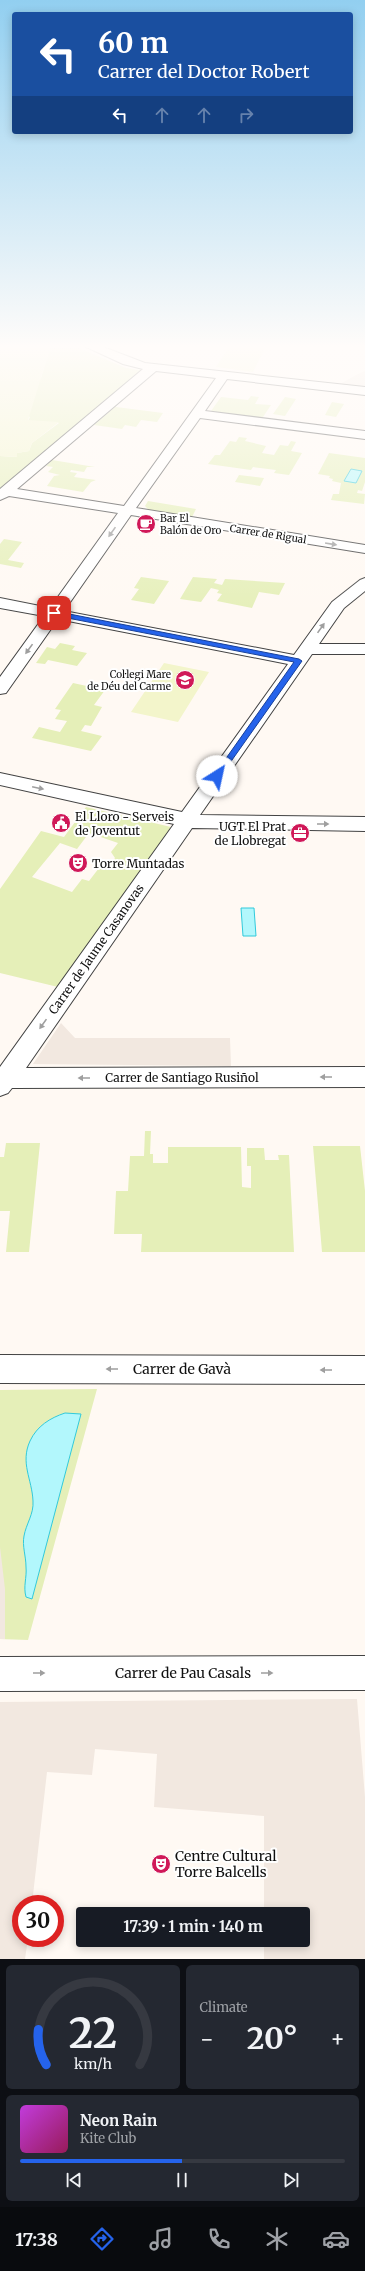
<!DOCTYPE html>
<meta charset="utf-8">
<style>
:root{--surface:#171b24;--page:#242831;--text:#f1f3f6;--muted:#9ea1a6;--line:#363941;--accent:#2563eb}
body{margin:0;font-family:Merriweather,serif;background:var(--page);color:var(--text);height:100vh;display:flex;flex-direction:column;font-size:15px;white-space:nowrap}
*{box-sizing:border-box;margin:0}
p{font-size:13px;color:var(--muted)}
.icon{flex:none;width:22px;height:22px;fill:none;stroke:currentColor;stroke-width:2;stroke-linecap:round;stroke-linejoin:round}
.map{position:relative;height:1959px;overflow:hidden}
.details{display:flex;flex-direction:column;gap:6px;padding:6px;background:#0d0f14;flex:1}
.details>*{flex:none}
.banner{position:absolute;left:12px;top:12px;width:341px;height:122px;border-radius:4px;box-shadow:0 2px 10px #0003;background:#1a4fa0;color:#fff;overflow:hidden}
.speed{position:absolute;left:12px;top:1895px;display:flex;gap:8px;font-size:20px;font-weight:700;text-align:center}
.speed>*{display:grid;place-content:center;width:52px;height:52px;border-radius:50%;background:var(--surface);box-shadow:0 2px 10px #0003;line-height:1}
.speed .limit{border:6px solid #d22;background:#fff;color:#111}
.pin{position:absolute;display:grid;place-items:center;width:34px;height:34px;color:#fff;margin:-17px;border-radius:8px;box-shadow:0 2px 6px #0006}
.me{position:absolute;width:44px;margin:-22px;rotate:35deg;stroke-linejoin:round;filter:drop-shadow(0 0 3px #0008)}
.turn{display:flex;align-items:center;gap:14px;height:84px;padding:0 20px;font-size:18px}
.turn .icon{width:52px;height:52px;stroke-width:2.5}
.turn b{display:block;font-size:28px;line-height:34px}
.lanes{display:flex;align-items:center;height:38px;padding:0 20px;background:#0003;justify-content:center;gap:20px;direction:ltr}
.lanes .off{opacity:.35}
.big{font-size:30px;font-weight:700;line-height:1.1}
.details .widget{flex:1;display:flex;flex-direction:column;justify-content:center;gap:6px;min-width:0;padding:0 14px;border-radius:6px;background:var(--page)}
.details .dial{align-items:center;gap:0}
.dial svg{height:104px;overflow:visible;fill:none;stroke:var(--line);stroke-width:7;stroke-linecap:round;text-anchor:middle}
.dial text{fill:var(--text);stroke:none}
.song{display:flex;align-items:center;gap:12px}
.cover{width:48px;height:48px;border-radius:6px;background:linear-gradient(135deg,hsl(290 70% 55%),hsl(330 70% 35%))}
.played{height:4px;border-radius:2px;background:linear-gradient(90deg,var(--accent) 50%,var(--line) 50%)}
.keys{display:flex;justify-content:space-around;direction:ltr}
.heat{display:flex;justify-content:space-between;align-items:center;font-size:22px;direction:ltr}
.details .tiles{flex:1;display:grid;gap:6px;grid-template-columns:1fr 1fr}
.widget:last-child{grid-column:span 2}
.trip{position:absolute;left:76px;top:1907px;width:234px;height:40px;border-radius:4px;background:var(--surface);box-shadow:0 2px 10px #0003;font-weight:700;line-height:40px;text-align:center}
.menu{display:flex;height:64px;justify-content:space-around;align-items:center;background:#090b0e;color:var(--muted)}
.menu .icon{width:28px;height:28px}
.menu .active{color:var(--accent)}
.menu b{font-size:18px;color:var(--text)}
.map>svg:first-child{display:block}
.green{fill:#e5efb8;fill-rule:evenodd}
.pitch{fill:#f3f5cb}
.plaza{fill:#f2e8e0}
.water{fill:#b2f7fc;stroke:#31cadb}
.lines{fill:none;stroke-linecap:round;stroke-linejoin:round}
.minor-casing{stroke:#434343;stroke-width:2}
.minor{fill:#fff;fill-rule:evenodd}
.oneway{fill:#9f9f9f}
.route{fill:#2563eb;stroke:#184099}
.labels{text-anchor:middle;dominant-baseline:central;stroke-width:4;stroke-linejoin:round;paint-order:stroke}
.far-poi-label{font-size:10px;fill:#101010;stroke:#fff;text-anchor:start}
.far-street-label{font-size:10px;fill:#101010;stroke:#fff}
.poi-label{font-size:12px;fill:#101010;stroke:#fff;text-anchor:start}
.street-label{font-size:12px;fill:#101010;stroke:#fff}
.near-street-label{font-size:14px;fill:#101010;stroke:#fff}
.near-poi-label{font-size:14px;fill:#101010;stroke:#fff;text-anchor:start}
</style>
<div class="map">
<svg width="365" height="1959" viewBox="0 0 365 1959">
<rect width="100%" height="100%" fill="#fff9f3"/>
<path class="green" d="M51,345H72L126,368L152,372L0,500V456L17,457V453L29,451L32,443L59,423L28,421L30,417L0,405L41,378Z
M251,396L259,397L255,404L271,405L261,420L214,414L211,411L221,397L248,400Z
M285,397L296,399L285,416L273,414Z
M332,402L344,404L336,417L325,415Z
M116,406V407L163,413L157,422L141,420L136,427L125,425L122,429L94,425Z
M239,437L247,438L245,441L266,446L262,453L274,455L280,445L288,446L291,441L296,442L291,451L302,453L289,475L274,473L276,470L253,467L251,470L208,464L215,455H220L230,441L236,442Z
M329,453L365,458V482L362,491L358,490L357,493L365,494L364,504L331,500L333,494H339L341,483L332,481L333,479L329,478L330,476L318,474Z
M52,460L95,467H87L84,472L71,470L70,472L77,473L74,477L96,480L91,482L83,492L47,486L54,476L60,475L48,472L53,467L46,466Z
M239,475L264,478L260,486L235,482Z
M148,501L196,509L192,517L149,510L145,506Z
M4,539L22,542L8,560L24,563L21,568L0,564V544Z
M141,577L169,581L154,604L131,600L139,589L134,588Z
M193,577L217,579L214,583L222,585L225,579L285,583L279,595L259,592L252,608L217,601L222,594L217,593L219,590L211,588L201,602L180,599Z
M60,643L75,646L72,650L87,653L77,666L48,660L45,664L36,663L47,647L55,649Z
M73,683L105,690L94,705L102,707L91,726L85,725L81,731L102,736L91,751L32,738L39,727L60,732L67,721L55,719L61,710L55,709Z
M86,807L171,827L58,987L0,973V889L41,831L64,837ZM89,833L118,843L111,852L115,858L109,867L99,868L89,881L82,879L72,892L32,877L60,843L77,849Z
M145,1131H151L150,1154H153V1163H168V1147H241L242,1187L251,1188V1166H247V1148H264L265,1160H279L278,1155H289L294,1252H141L142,1234H114L116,1191H128L130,1156H144Z
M6,1143H40L29,1252H6L10,1211H0V1157H4Z
M313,1146H360L365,1191V1252H322Z
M97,1389L28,1640L0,1639V1390Z"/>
<path class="pitch" d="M0,345H51L28,420L59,422L32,443L29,451L17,453V457L0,456Z
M230,345L266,346L253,372L216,367Z
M164,663L209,672L178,722L131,712Z"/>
<path class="plaza" d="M365,371V387L340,384L358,374Z
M61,1023L75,1038H230L231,1066L33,1064Z
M0,1547L5,1589V1639H0Z
M357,1699L365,1797V1959H264V1940H303V1914H264V1816L154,1807L157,1754L95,1749L92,1775L47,1772L32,1904H21V1938H28L25,1959H0V1702Z"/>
<path class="water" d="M351,469L362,471L356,483L344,481Z
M241,908H254L256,936H243Z
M65,1413L81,1414L32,1599L26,1597C23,1586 27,1578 26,1567C26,1556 22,1546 24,1536C26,1524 34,1514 33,1501C32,1479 20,1463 30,1441C37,1426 50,1418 65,1413Z"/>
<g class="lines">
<g class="minor-casing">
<path id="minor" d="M82,345H98L145,363L365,387V395L227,379L205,411L365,431V439L200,418L136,508L365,545V553L131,515L64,611L294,655L332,602L360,580L365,578V591L344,608L319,644H365V654H312L200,815L365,817V831L192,828L26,1068L365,1067V1087L12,1088L8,1093L0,1096V1067L174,824L0,785V773L182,812L288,664L58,619L6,693L0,694V677L44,616L0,608V598L50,608L118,513L9,496L0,500V489L143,369L123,364ZM156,371L216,378L124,506L17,489Z
M0,1355L365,1356V1384L0,1383Z
M365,1656V1690L0,1691V1657Z"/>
</g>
<use href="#minor" class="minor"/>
</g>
<defs><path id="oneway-solid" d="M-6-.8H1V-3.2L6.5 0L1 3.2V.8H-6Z"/></defs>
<g class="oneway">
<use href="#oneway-solid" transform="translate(112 532) rotate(125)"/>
<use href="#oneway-solid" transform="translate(331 544) rotate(9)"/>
<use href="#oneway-solid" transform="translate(321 628) rotate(-55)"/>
<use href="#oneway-solid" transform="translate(29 649) rotate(126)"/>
<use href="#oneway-solid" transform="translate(38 788) rotate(12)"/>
<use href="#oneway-solid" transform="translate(323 824)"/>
<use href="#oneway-solid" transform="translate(43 1024) rotate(125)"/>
<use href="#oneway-solid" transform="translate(326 1077) rotate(180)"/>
<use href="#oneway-solid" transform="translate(84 1078) rotate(180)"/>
<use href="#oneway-solid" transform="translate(112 1369) rotate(-180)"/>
<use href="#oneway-solid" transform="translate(326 1370) rotate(-180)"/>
<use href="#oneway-solid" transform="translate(39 1673)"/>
<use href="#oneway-solid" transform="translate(267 1673)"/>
</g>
<linearGradient id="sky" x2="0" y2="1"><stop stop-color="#92cff0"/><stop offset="0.56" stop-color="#fffcfa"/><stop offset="1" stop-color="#fffcfa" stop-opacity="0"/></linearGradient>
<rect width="365" height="619" fill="url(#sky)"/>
<path class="route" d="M54,611L299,659L302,661L220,777H215V774L294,662L52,615V612Z"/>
<defs>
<g id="cafe-disc" transform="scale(1)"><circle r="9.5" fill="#d01858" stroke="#fff"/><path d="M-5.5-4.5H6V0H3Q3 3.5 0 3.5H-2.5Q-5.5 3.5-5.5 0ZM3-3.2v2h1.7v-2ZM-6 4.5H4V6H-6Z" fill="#fff"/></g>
<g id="school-disc" transform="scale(1)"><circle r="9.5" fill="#d01858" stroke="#fff"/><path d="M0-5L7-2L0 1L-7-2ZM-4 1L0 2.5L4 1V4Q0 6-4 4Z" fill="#fff"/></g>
<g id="civic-disc" transform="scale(1)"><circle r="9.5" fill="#d01858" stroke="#fff"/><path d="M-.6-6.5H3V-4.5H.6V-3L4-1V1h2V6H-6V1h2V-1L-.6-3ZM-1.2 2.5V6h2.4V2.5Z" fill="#fff"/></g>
<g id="office-disc" transform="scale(1)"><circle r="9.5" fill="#d01858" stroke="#fff"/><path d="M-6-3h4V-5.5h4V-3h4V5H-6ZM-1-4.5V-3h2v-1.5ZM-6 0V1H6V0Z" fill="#fff"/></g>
<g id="theatre-disc" transform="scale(1)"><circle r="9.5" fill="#d01858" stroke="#fff"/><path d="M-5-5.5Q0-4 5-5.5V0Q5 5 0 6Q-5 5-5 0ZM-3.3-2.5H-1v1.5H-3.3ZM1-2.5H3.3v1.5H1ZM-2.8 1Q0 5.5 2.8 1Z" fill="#fff"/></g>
</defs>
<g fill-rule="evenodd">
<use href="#cafe-disc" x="146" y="524"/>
<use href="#school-disc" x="185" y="680"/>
<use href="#civic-disc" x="61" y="823"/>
<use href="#office-disc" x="300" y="833"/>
<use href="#theatre-disc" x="78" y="863"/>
<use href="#theatre-disc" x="161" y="1864"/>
</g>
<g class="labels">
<g class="far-poi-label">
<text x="160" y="518">Bar El<tspan x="160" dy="12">Balón de Oro</tspan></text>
<text x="171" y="674" text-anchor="end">Col·legi Mare<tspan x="171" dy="12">de Déu del Carme</tspan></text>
</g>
<g class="far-street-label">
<text transform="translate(268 534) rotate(9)">Carrer de Rigual</text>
</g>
<g class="poi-label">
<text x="75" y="816">El Lloro - Serveis<tspan x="75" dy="14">de Joventut</tspan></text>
<text x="286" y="826" text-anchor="end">UGT El Prat<tspan x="286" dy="14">de Llobregat</tspan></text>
<text x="92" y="863">Torre Muntadas</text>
</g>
<g class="street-label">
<text transform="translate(96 949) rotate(-55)">Carrer de Jaume Casanovas</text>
<text x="182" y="1077">Carrer de Santiago Rusiñol</text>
</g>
<g class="near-street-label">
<text x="182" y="1369">Carrer de Gavà</text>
<text x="183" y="1673">Carrer de Pau Casals</text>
</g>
<g class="near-poi-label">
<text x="175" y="1856">Centre Cultural<tspan x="175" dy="16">Torre Balcells</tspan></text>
</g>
</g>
</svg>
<div class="speed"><div class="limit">30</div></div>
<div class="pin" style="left:54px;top:613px;background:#d93025"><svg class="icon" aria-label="arrive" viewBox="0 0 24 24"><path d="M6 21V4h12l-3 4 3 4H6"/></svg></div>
<svg class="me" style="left:217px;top:776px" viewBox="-20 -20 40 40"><circle r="19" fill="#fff"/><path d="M0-13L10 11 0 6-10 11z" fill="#2563eb"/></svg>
<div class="trip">17:39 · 1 min · 140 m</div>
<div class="banner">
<div class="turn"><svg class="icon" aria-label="left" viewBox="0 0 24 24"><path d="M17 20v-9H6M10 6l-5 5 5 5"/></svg><div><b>60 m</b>Carrer del Doctor Robert</div></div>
<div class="lanes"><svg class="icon" aria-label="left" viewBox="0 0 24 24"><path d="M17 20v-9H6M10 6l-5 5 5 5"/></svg><svg class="icon off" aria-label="ahead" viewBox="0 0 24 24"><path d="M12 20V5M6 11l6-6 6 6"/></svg><svg class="icon off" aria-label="ahead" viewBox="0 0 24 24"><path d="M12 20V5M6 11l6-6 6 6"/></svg><svg class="icon off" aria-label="right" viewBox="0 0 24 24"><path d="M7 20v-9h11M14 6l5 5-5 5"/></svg></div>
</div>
</div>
<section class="details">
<div class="tiles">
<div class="widget dial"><svg viewBox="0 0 100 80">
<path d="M14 69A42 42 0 1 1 86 69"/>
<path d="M14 69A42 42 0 0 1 8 42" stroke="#2563eb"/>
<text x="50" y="56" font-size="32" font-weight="700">22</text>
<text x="50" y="72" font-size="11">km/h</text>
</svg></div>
<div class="widget"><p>Climate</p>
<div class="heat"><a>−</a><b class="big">20°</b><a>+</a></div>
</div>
<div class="widget">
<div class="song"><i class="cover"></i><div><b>Neon Rain</b><p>Kite Club</p></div></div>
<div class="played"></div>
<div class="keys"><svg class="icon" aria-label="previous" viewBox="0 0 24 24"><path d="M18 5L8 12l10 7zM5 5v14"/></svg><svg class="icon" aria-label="pause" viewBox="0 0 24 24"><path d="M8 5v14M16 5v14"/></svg><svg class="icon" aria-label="next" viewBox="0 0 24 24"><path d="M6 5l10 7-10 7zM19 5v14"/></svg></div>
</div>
</div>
</section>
<nav class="menu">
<b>17:38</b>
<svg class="icon active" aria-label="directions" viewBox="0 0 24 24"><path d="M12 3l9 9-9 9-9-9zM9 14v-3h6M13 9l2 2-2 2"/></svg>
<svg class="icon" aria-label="music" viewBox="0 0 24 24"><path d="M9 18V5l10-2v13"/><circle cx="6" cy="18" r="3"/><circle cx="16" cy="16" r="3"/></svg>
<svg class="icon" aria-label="phone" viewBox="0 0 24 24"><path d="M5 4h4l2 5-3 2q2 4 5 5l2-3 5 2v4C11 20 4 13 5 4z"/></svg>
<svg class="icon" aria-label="climate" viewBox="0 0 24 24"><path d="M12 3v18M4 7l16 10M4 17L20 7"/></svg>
<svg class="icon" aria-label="car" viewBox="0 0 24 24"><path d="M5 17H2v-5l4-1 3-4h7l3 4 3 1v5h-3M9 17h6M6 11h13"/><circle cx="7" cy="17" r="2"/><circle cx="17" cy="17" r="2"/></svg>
</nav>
